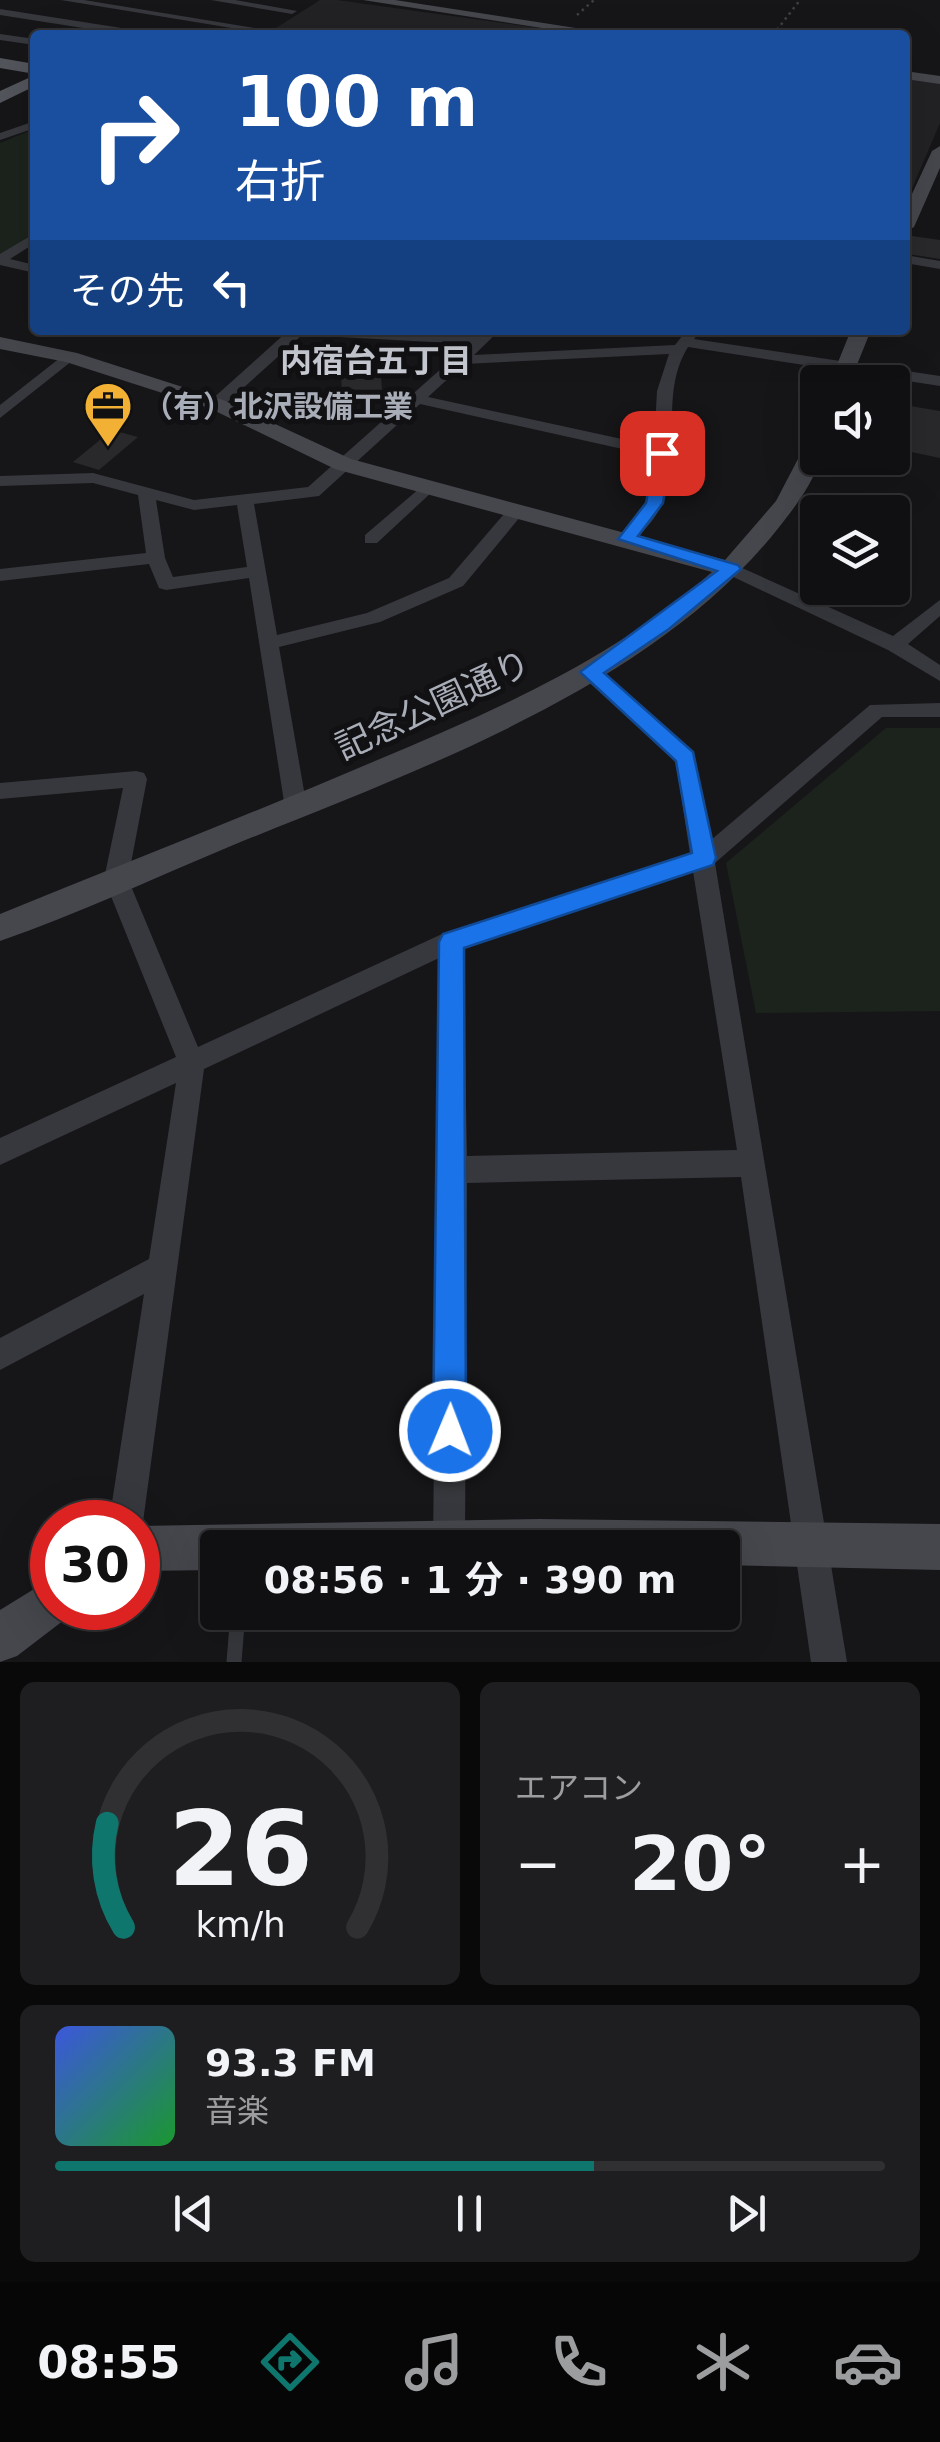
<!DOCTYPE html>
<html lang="ja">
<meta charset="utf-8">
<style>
:root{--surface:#101012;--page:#1e1e20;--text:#f1f3f6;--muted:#9c9d9f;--line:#303032;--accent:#0f766e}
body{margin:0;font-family:"DejaVu Sans","Noto Sans JP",sans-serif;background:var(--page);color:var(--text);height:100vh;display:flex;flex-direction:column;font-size:38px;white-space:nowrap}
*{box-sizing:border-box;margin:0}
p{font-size:32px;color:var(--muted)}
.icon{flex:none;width:55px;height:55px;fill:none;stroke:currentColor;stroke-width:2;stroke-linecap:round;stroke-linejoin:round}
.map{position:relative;height:1662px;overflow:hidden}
.side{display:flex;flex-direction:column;gap:20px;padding:20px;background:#09090a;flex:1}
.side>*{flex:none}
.banner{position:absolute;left:30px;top:30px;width:880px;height:305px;border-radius:10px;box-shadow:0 10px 40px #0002,0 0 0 2px var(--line);background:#1a4fa0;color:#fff;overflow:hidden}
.buttons{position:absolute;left:800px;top:365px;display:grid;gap:20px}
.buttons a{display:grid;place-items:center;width:110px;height:110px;border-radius:10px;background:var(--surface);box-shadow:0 10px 40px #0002,0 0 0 2px var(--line);font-size:50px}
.speed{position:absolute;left:30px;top:1500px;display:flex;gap:20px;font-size:50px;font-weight:700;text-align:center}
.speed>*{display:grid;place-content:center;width:130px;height:130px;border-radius:50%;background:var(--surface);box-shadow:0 10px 40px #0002,0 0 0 2px var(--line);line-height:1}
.speed .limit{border:15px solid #d22;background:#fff;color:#111}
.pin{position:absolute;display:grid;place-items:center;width:85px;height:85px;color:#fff;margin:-42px;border-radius:20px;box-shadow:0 5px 15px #0006}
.me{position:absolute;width:110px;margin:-55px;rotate:1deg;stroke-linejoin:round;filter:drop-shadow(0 0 8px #0008)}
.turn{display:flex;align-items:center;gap:35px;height:210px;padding:0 40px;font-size:45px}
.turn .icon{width:130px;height:130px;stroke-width:2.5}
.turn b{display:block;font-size:70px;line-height:85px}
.then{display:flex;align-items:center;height:95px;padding:0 40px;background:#0003;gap:20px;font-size:38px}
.big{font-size:75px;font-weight:700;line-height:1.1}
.side .tile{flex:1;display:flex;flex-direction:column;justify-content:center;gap:15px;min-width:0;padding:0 35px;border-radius:15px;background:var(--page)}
.side .dial{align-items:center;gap:0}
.dial svg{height:260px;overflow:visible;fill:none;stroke:var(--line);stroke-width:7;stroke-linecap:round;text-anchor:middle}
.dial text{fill:var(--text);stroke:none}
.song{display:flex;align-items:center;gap:30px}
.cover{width:120px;height:120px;border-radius:15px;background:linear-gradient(135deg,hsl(230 70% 55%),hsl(130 70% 35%))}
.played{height:10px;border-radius:5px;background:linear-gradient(90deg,var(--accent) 65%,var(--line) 65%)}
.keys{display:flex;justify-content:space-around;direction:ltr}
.heat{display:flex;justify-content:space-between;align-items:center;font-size:55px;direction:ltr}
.side .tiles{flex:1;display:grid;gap:20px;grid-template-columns:1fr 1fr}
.tile:last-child{grid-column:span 2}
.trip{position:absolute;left:200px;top:1530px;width:540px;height:100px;border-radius:10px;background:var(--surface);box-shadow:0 10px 40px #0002,0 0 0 2px var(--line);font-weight:700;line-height:100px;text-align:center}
.dock{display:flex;height:160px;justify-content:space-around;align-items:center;background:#060607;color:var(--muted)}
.dock .icon{width:70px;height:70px}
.dock .current{color:var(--accent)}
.dock b{font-size:45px;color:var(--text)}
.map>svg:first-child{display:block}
.built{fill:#222225}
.green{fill:#1c231d}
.building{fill:#29292c}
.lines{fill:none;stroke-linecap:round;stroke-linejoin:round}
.path{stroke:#3d3f44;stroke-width:2.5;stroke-dasharray:2.5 4;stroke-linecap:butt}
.lane{stroke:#37383d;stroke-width:15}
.street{fill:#37383d;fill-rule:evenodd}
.secondary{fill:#45474d;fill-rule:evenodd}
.primary{fill:#53555c;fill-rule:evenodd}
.route{fill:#1a73e8;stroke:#114b97;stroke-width:2.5}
.labels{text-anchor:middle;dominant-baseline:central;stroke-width:10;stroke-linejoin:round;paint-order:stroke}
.far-poi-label{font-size:30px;font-weight:bold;fill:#a8adb8;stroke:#111113;text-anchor:start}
.far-neighbourhood-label{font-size:32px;font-weight:bold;fill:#c9ccd4;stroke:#111113}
.street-label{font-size:35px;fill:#a8adb8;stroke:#111113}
</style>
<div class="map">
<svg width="940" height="1662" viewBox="0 0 940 1662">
<rect width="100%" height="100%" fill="#161618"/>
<path class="built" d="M320,0H337L590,35H265Z
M905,78L940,83V123L905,205Z"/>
<path class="green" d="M35,129V232L0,255V143Z
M886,728H940V1011L756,1013L726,863Z"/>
<path class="building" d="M912,236L940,240V259L908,254Z
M381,375L382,390L342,392L341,377Z
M892,403L940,411V458L892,448Z
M112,430L138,437L99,470L73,462Z"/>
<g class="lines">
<path class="path" d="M577,15L594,0
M773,35L800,0"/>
<path class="lane" d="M234,1662L238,1612"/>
<path class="street" d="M61,0H84L267,30L262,33Z
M211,0H235L297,11L292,14Z
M0,9L147,32L152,35H128L0,15Z
M0,34L35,39V45L0,40Z
M35,121V128L0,140V133Z
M35,233V243L10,259L35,265V273L0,265V254Z
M905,255L940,261V269L905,263Z
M289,330L479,335L484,330H500L474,355L675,345L686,331L692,330L698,334L694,339L940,376V386L688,347C658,395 684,455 662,504C656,519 643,531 633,543L627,544L618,539L646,501L654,456L420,404L319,496L254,504L277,635L367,613L449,578L510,507H522L525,511L463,586L380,622L279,647L307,808L296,816L285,808L249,578L166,590L159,588L149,564L0,581V569L146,553L138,495L93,483L0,486V476L93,473L194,500L308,487L469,344L302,335L222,407H210V401ZM669,354L657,391L654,446L428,397L464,364ZM156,500L194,510L237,505L247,567L173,577L165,558Z
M65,354L77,357L0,418V405Z
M427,482L436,487L433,491L377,543H365V535Z
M731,563L893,636L940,600V616L908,644L940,665V681L888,650L725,573L722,569Z
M590,665L597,667L694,752L711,840L870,705L940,703V717H882L715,863L847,1662H811L741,1177L467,1183L465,1542L463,1548H433L439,958L204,1069L143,1522L138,1534V1522H109L144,1294L0,1370V1338L149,1259L176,1083L0,1165V1138L176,1057L104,879L123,788L0,799V783L136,771L144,773L147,779L128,879L198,1047L442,934L690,854L676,761L583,677L580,672L583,667ZM693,871L737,1150L467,1156L463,947Z"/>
<path class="secondary" d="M363,0H395L621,35H587Z
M905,71L940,76V84L905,79Z
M940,146V168L914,227L905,232V209L932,151Z
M851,330H871L850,382H830Z
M0,337L77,353L223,400L351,459L725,560L776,501L810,436L818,435C818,442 819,459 819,461C813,484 794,508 780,526C653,688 417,770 231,846C154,878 78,914 0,941V914C125,863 251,814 375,761C494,711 614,659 712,572L335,469L209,408L66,362L0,349Z
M539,1519L940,1524V1570L722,1565V1548H218V1570L138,1571V1526Z
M52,1578V1608H72L68,1617L17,1656L0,1662V1610Z"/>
<path class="primary" d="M0,58L35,64V74L0,68Z
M35,75V86L0,103V91Z"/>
</g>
<path class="route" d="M656,449L671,453L663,503L638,536L738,565L741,569L669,629L604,673L693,752L716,858L713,865L464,948L466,1431L461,1442L450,1447L438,1442L433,1431L439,942L443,934L692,853L676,761L580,672L717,571L618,539L646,503Z"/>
<defs>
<g id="office-pin" transform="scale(2.5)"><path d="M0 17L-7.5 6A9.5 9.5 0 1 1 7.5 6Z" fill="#f2b134" stroke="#111113"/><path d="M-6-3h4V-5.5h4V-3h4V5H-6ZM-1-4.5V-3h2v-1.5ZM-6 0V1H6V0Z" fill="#111"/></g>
</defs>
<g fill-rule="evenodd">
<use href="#office-pin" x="108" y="406"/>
</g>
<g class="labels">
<g class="far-poi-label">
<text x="143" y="406">（有）北沢設備工業</text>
</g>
<g class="far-neighbourhood-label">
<text x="376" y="361">内宿台五丁目</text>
</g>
<g class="street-label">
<text transform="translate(433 705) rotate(-25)">記念公園通り</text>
</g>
</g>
</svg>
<div class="buttons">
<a><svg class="icon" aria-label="sound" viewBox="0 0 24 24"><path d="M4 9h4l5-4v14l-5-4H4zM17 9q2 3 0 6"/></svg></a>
<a><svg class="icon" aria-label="layers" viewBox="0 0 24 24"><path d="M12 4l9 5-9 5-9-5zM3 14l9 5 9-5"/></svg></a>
</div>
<div class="speed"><div class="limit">30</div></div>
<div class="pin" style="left:662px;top:453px;background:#d93025"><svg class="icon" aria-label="arrive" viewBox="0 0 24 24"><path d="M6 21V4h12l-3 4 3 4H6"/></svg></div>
<svg class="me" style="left:450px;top:1431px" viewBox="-20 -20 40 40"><circle r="17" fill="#1a73e8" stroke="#fff" stroke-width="3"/><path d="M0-11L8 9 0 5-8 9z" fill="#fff"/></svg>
<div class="trip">08:56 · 1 分 · 390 m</div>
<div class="banner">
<div class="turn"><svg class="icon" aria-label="right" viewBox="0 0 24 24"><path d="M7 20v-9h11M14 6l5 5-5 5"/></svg><div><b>100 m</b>右折</div></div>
<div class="then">その先<svg class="icon" aria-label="left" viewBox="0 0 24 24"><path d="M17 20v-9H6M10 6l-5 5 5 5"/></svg></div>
</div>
</div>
<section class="side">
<div class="tiles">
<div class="tile dial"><svg viewBox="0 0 100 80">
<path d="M14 69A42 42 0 1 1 86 69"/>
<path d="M14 69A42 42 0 0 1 9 37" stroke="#0f766e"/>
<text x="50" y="56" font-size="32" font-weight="700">26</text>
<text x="50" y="72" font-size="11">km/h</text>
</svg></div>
<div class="tile"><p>エアコン</p>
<div class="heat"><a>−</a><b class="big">20°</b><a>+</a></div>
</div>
<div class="tile">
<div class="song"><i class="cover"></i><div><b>93.3 FM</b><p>音楽</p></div></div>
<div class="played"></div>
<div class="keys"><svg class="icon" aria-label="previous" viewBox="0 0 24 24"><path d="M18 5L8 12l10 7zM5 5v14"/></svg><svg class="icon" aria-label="pause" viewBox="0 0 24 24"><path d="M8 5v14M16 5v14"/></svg><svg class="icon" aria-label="next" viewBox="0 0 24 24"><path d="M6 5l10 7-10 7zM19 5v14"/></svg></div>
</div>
</div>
</section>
<nav class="dock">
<b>08:55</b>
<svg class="icon current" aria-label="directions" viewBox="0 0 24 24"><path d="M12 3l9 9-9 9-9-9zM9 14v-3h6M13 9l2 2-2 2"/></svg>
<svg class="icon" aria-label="music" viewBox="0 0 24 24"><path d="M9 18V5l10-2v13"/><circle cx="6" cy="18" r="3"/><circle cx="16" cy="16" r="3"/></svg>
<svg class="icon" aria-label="phone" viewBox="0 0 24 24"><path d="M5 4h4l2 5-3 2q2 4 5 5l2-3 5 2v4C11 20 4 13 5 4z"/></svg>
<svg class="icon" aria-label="climate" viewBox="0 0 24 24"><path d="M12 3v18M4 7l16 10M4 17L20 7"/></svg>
<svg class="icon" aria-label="car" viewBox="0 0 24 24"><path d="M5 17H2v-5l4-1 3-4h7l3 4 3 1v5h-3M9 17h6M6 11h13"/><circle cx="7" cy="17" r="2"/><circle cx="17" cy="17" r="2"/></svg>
</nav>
